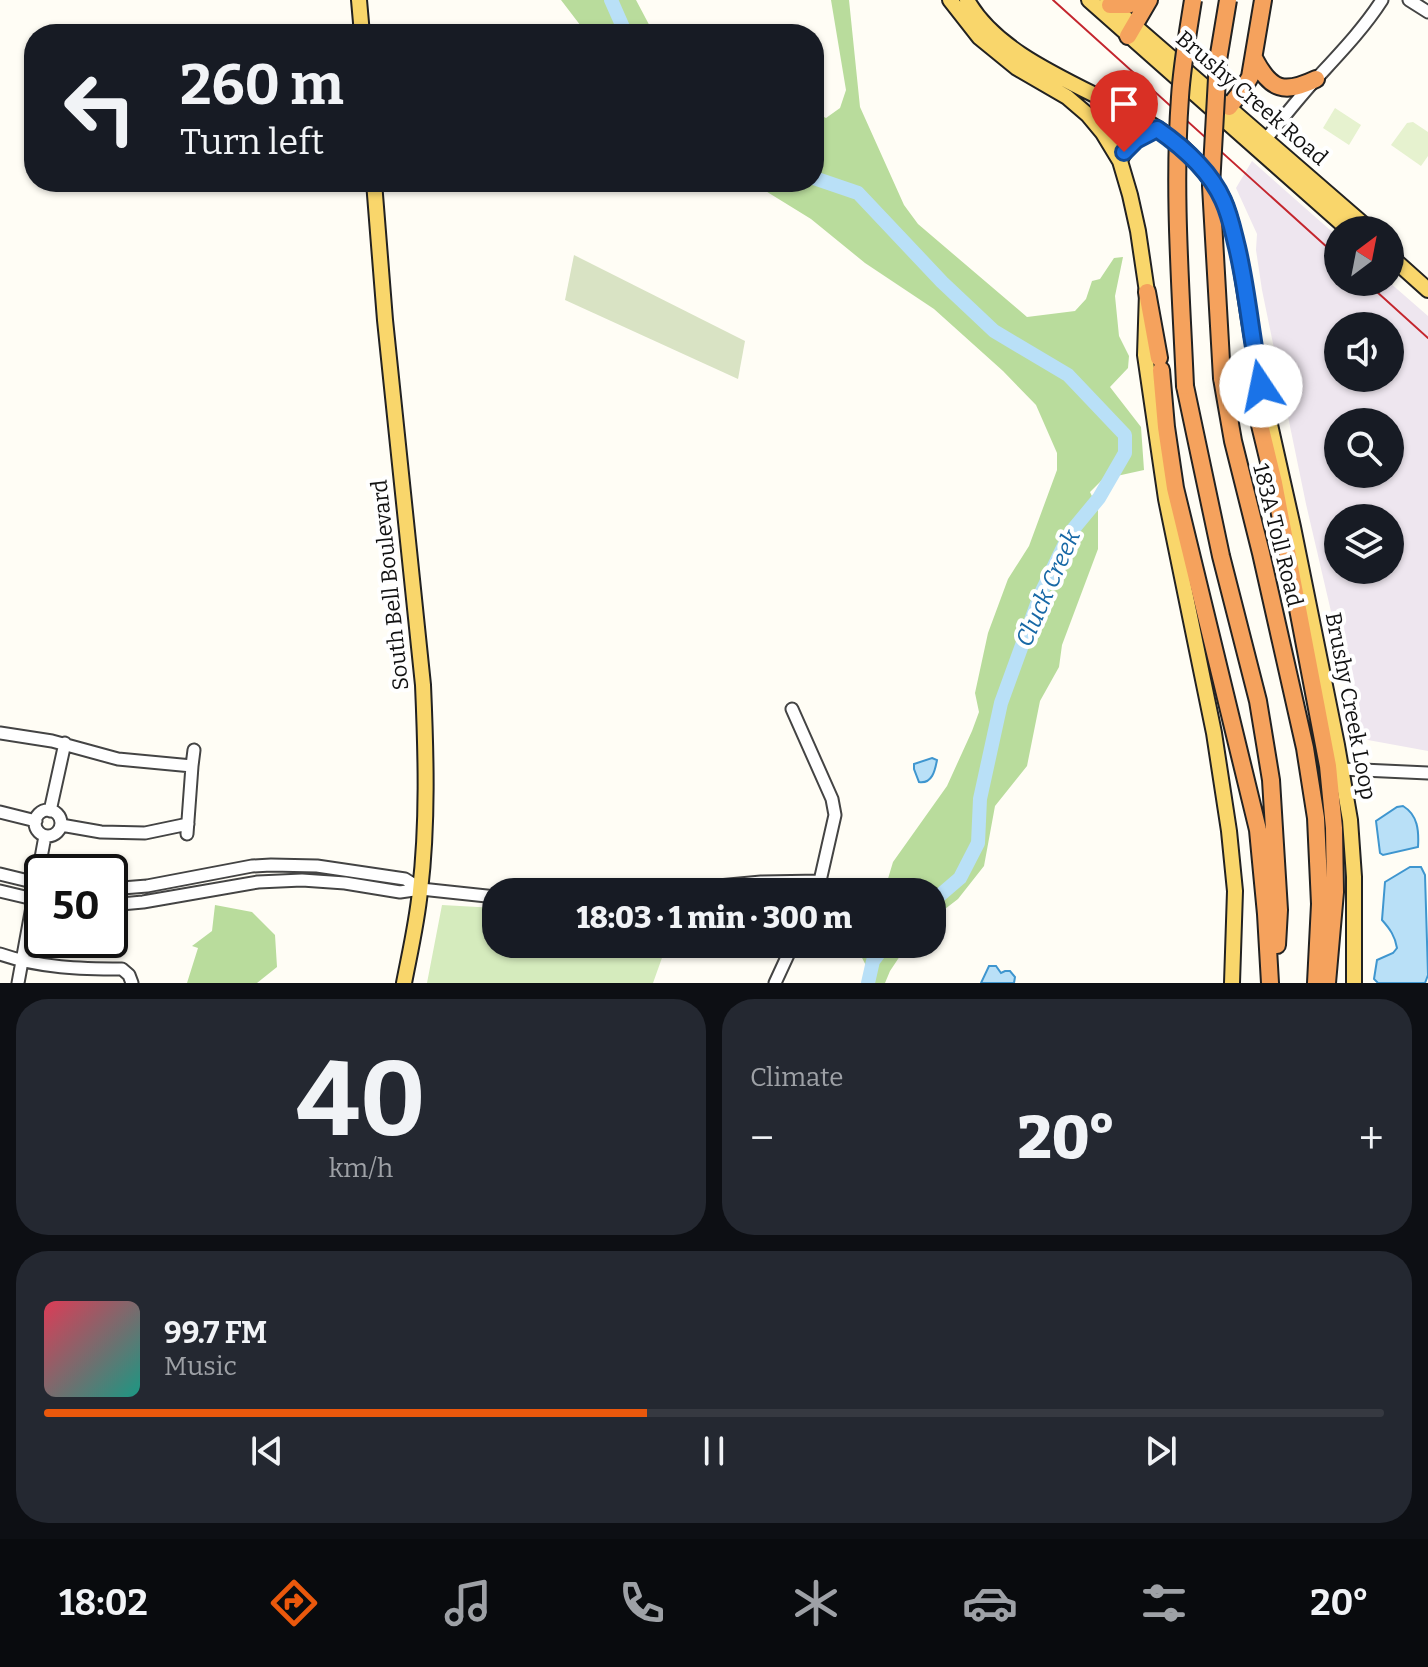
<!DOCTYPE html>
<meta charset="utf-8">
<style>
:root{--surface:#171b24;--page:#242831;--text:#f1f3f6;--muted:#9ea1a6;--line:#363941;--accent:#ea580c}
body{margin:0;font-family:Bitter,serif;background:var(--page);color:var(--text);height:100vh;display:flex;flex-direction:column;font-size:30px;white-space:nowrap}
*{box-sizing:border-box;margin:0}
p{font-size:26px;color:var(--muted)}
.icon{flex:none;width:44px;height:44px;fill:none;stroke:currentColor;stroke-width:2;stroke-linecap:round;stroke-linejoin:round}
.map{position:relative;height:983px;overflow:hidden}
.drawer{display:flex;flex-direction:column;gap:16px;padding:16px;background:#0d0f14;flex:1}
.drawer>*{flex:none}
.top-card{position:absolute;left:24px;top:24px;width:800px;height:168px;border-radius:32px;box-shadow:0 2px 6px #0004;background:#171b24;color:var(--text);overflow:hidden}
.needle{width:52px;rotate:32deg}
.buttons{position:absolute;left:1324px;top:216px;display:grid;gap:16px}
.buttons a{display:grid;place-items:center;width:80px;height:80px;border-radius:50%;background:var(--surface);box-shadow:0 2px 6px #0004;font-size:40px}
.speed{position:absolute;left:24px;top:854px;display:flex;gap:16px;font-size:40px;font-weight:700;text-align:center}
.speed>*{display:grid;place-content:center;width:104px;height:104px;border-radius:50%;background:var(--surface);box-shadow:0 2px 6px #0004;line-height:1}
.speed .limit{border:4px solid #111;border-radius:12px;background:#fff;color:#111}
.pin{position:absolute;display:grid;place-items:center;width:68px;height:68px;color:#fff;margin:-82px -34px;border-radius:50% 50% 50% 0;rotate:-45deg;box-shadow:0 0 8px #0007}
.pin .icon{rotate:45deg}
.me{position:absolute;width:88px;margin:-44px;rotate:349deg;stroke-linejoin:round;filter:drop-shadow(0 0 6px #0008)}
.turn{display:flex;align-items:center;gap:28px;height:168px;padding:0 24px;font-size:36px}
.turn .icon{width:104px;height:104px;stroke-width:2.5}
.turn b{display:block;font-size:56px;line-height:68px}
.big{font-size:60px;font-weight:800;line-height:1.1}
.drawer .tile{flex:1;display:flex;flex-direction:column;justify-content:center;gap:12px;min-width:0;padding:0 28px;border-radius:32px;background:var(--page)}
.drawer .dial{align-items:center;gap:0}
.dial b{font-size:104px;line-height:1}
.song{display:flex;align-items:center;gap:24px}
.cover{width:96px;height:96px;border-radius:12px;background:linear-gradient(135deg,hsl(350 70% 55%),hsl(170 70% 35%))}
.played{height:8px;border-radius:4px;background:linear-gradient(90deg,var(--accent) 45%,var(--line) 45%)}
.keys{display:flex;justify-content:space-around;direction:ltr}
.heat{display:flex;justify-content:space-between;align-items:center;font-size:44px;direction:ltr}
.drawer .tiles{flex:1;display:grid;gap:16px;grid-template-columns:1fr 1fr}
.tile:last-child{grid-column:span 2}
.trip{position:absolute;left:482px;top:878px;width:464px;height:80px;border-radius:32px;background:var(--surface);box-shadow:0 2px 6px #0004;font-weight:800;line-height:80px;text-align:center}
.tab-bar{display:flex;height:128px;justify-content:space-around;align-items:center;background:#090b0e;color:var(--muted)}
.tab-bar .icon{width:56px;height:56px}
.tab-bar .on{color:var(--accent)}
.tab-bar b{font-size:36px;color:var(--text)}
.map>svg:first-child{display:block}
.industrial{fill:#eee6ef;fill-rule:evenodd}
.green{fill:#d5ebbd}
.forest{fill:#b9dc9c}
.cemetery{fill:#d9e3c4}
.pitch{fill:#e6f2cf}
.water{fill:#b9e0f7;stroke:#3f96cf;stroke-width:2}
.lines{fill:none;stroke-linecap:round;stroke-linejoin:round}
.river{stroke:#b9e0f7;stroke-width:14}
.minor-casing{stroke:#444;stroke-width:15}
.major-casing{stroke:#222;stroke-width:18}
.highway-casing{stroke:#222;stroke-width:20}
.minor{stroke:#fff;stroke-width:11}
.major{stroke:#f9d66b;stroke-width:14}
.highway{stroke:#f5a25d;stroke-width:16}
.rail{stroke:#c4262e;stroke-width:2}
.highway-bridge-casing{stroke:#222;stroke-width:20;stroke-linecap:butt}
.highway-bridge{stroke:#f5a25d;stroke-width:16}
.route-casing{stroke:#114b97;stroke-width:20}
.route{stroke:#1a73e8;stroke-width:14}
.labels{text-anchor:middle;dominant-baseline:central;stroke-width:8;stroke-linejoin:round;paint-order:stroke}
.street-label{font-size:22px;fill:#111;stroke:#fff}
.water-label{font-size:24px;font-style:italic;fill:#1768a6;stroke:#fff}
</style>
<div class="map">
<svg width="1428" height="983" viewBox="0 0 1428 983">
<rect width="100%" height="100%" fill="#fffdf5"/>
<path class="industrial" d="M1252,161L1338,237V282H1389L1428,316V751L1357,738L1336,633L1306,504L1262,290L1256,250L1257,234L1236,188ZM1338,326H1390V378H1338ZM1338,422H1390V474H1338ZM1338,518H1390V570H1338Z"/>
<path class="green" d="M442,905L496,908V944H662L663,955L653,983H427Z"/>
<path class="forest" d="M561,0H636L654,34H587Z
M831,0H849L860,107L904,205L918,224L1027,317L1075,311L1086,299L1092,281L1100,279L1114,258L1123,257L1115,296L1119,336L1129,356L1128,368L1110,387L1141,427L1144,470L1103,479L1090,492L1098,509V549L1062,645L1059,667L1040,701L1027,766L995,806L984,866L958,899L932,919V892H884L893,862L947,786L972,731L979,712L975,693L988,633L1008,579L1029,546L1057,470V453L1036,405L1003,371L934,309L865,263L811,219L764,190L746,182H814V112L826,118L840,108L846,90Z
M215,905L252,912L275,935L277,967L257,983H187L198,948L192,946L212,931Z
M864,944H908L890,971L885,983H875L859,952Z"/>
<path class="cemetery" d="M574,255L745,341L738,379L565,300Z"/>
<path class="pitch" d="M1335,108L1361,125L1349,145L1323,128Z
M1413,122L1428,132V156L1421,166L1391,145L1407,123Z"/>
<path class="water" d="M932,758L937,760C935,771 932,784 919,782L914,769V764Z
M1403,806C1418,815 1419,831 1418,847L1383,855L1380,853L1376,821L1397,807Z
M1410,867H1421L1425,875L1428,975L1425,983H1378L1374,979L1377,960L1393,953L1397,948C1395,936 1390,929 1382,920L1385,882Z
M989,966H996L1001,973L1005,971H1010L1015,977L1014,983H981Z"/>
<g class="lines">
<path class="river" d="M611,0L626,34
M814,178L858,193L942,282L994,331L1068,375L1125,435V453L1099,498L1070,533L1041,593L1001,703L980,799L978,843L960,878L932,902
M868,983L873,961L886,944"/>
<g class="minor-casing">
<path id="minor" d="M1409,0L1428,12
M1266,139C1283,118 1300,96 1318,77C1341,52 1364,28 1382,0
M792,709L832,799L835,815L820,881L816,892
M0,733L52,741L118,759L192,766L194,750
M1341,769L1428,773
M35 823a13 13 0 1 1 26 0a13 13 0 1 1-26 0Z
M50,811L65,743
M0,812L36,821
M61,825L101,832L145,833L188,824
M187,834L192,766
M0,874L41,884
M110,889L147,886L252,866L271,865L317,866L405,879L421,889
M0,891L42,901
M654,892L761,882L820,881
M110,905L143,902L258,882L302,880L345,883L400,892L421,889L496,897
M0,954C40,968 81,969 122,969L129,975L132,983
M18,983L45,836
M775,983L793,944"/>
</g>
<g class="major-casing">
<path id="major" d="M359,0L362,34
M950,0L979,37L1017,68L1067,97L1088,115L1103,133L1120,161L1130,195L1138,231L1147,292L1145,355L1166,499L1214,733L1229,831L1235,891L1232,983
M967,0C1006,70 1118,95 1178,143C1194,157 1209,177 1221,195C1229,209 1232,226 1236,242C1245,283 1248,326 1258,368
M1089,0L1349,230
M1107,2L1370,230
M1120,161C1127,144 1141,136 1157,129
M374,182L385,320L423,685C426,754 428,823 420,891C417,922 410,952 404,983
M1390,256L1428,290
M1262,389L1293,527L1337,745L1350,820L1354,877V983"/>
</g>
<g class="highway-casing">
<path id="highway" d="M1110,5H1128L1139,0
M1128,36L1149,0
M1254,58C1271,91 1284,94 1316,79
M1229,107L1243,89L1250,77L1263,0
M1147,292L1159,358
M1255,358L1258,412
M1161,370L1166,427L1175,488L1258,830L1266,914L1270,983
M1222,378L1233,441L1261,553L1305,748L1316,818L1320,904L1316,983
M1185,386L1221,556L1258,701L1271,780L1279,910L1277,945
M1260,425L1274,483L1328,766L1334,828L1335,892L1327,983"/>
</g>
<use href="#minor" class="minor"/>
<use href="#major" class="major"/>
<use href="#highway" class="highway"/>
<path class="rail" d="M1053,0L1338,257
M1366,282L1428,338"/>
<g class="highway-bridge-casing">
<path id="highway-bridge" d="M1222,378L1211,186L1218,60L1228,0
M1185,386C1181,290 1173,193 1180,97C1182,65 1188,32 1193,0"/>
</g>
<use href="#highway-bridge" class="highway-bridge"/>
</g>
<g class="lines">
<g class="route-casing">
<path id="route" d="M1124,152L1136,140L1157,129C1183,147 1210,171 1223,200C1230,215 1233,231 1237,247C1248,293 1251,340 1261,386"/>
</g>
<use href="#route" class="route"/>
</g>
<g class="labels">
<g class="street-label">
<text transform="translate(1252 98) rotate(41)">Brushy Creek Road</text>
<text transform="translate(1278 535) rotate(76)">183A Toll Road</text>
<text transform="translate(390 585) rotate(-96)">South Bell Boulevard</text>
<text transform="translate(1351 706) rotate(79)">Brushy Creek Loop</text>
</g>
<g class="water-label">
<text transform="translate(1048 588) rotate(-66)">Cluck Creek</text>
</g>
</g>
</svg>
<div class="buttons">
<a><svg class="needle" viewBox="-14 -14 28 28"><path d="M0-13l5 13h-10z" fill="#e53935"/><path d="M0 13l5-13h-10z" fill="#9ea1a6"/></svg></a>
<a><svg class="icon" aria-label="sound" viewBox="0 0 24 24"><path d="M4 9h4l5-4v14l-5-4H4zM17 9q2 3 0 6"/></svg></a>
<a><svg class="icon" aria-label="search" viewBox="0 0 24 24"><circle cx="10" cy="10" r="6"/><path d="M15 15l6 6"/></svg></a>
<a><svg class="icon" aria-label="layers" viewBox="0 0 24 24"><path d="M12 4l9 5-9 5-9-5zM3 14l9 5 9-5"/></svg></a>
</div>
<div class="speed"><div class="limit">50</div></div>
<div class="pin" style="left:1124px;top:152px;background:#d93025"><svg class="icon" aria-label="arrive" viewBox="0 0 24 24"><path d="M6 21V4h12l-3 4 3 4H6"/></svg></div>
<svg class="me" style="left:1261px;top:386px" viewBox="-20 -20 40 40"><circle r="19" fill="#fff"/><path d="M0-13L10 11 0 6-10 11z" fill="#1a73e8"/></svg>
<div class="trip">18:03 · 1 min · 300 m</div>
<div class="top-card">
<div class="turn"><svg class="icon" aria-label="left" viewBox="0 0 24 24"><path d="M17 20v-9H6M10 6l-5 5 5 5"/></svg><div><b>260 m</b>Turn left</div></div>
</div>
</div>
<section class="drawer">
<div class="tiles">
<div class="tile dial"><b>40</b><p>km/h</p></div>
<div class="tile"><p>Climate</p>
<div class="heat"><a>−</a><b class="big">20°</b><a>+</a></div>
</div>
<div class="tile">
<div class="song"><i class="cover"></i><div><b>99.7 FM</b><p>Music</p></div></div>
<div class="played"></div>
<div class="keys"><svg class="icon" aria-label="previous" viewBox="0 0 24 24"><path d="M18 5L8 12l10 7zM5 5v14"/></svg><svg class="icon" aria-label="pause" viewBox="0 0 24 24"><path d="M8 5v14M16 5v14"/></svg><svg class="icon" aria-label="next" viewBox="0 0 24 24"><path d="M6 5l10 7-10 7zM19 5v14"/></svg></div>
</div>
</div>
</section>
<nav class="tab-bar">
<b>18:02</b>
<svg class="icon on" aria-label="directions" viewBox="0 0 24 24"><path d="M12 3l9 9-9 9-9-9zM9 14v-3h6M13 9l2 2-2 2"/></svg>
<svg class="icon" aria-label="music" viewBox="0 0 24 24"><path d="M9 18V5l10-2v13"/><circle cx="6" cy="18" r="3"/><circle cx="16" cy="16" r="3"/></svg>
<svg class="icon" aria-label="phone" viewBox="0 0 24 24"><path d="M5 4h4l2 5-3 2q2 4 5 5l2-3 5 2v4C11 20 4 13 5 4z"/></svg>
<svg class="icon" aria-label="climate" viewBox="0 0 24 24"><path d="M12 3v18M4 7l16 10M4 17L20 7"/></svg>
<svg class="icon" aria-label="car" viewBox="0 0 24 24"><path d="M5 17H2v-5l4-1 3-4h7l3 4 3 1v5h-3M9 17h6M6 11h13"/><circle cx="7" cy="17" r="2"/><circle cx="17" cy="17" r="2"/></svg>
<svg class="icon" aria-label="filters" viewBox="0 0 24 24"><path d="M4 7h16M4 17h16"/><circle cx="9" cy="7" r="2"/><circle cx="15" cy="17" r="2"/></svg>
<b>20°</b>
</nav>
